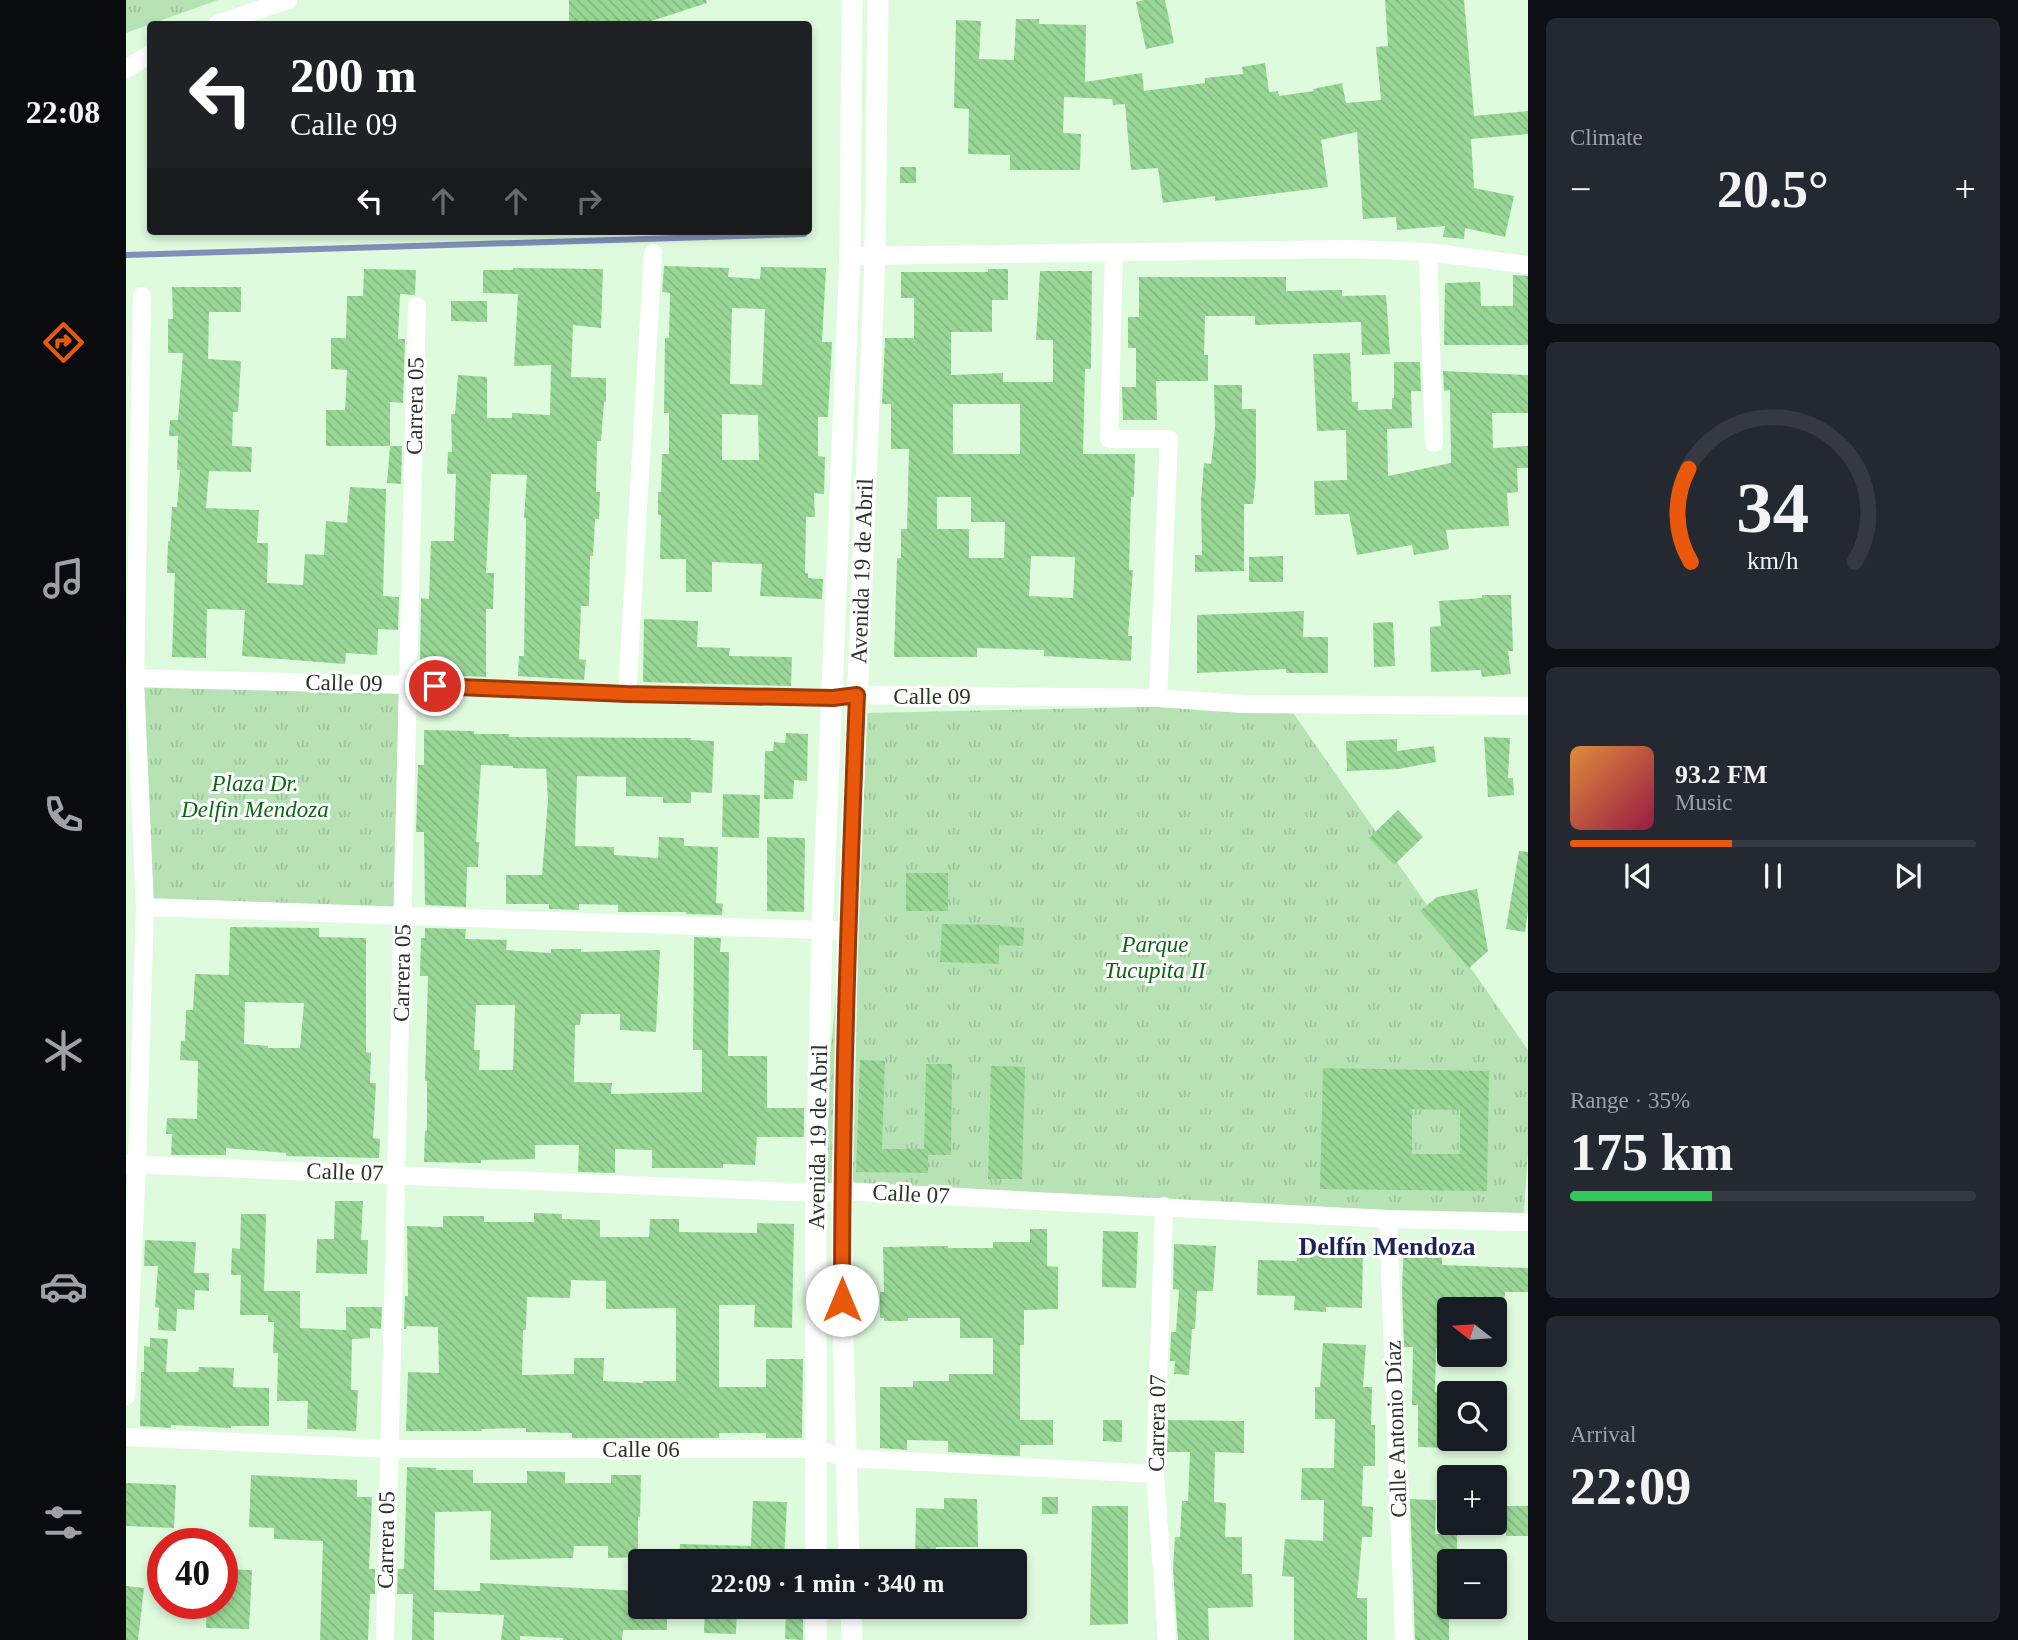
<!DOCTYPE html>
<meta charset="utf-8">
<style>
:root{--surface:#171b24;--page:#242831;--text:#f1f3f6;--muted:#9ea1a6;--line:#363941;--accent:#ea580c}
body{margin:0;font-family:Georgia,serif;background:var(--page);color:var(--text);height:100vh;display:flex;flex-direction:column;font-size:26px;white-space:nowrap}
*{box-sizing:border-box;margin:0}
p{font-size:23px;color:var(--muted)}
.icon{flex:none;width:38px;height:38px;fill:none;stroke:currentColor;stroke-width:2;stroke-linecap:round;stroke-linejoin:round}
.map{position:relative;flex:1;overflow:hidden}
.drawer{display:flex;flex-direction:column;gap:18px;padding:18px;background:#0d0f14;width:490px}
.drawer>*{flex:none}
.guide{position:absolute;left:21px;top:21px;width:665px;height:214px;border-radius:7px;box-shadow:0 4px 10px #0003;background:#202124;color:#fff;overflow:hidden}
.needle{width:46px;rotate:287deg}
.buttons{position:absolute;left:1311px;top:1297px;display:grid;gap:14px}
.buttons a{display:grid;place-items:center;width:70px;height:70px;border-radius:7px;background:var(--surface);box-shadow:0 4px 10px #0003;font-size:35px}
.speed{position:absolute;left:21px;top:1528px;display:flex;gap:14px;font-size:35px;font-weight:700;text-align:center}
.speed>*{display:grid;place-content:center;width:91px;height:91px;border-radius:50%;background:var(--surface);box-shadow:0 4px 10px #0003;line-height:1}
.speed .limit{border:10px solid #d22;background:#fff;color:#111}
.pin{position:absolute;display:grid;place-items:center;width:60px;height:60px;color:#fff;margin:-30px;border:4px solid #fff;border-radius:50%;box-shadow:0 2px 7px #0007}
.me{position:absolute;width:77px;margin:-38px;rotate:0deg;stroke-linejoin:round;filter:drop-shadow(0 0 5px #0008)}
.turn{display:flex;align-items:center;gap:24px;height:147px;padding:0 28px;font-size:32px}
.turn .icon{width:91px;height:91px;stroke-width:2.5}
.turn b{display:block;font-size:49px;line-height:60px}
.lanes{display:flex;align-items:center;height:66px;padding:0 28px;background:#0003;justify-content:center;gap:35px;direction:ltr}
.lanes .off{opacity:.35}
.big{font-size:52px;font-weight:800;line-height:1.1}
.drawer .widget{flex:1;display:flex;flex-direction:column;justify-content:center;gap:10px;min-width:0;padding:0 24px;border-radius:10px;background:var(--page)}
.drawer .dial{align-items:center;gap:0}
.dial svg{height:182px;overflow:visible;fill:none;stroke:var(--line);stroke-width:7;stroke-linecap:round;text-anchor:middle}
.dial text{fill:var(--text);stroke:none}
.song{display:flex;align-items:center;gap:21px}
.cover{width:84px;height:84px;border-radius:10px;background:linear-gradient(135deg,hsl(30 70% 55%),hsl(340 70% 35%))}
.played{height:7px;border-radius:4px;background:linear-gradient(90deg,var(--accent) 40%,var(--line) 40%)}
.keys{display:flex;justify-content:space-around;direction:ltr}
.heat{display:flex;justify-content:space-between;align-items:center;font-size:38px;direction:ltr}
.charge{height:10px;border-radius:5px;background:linear-gradient(90deg,#34c759 35%,var(--line) 0)}
.trip{position:absolute;left:502px;top:1549px;width:399px;height:70px;border-radius:7px;background:var(--surface);box-shadow:0 4px 10px #0003;font-weight:800;line-height:70px;text-align:center}
main{display:flex;flex:1;min-height:0}
.menu{display:flex;flex-direction:column;width:126px;justify-content:space-around;align-items:center;background:#090b0e;color:var(--muted)}
.menu .icon{width:49px;height:49px}
.menu .on{color:var(--accent)}
.menu b{font-size:32px;color:var(--text)}
.map>svg:first-child{display:block}
.park{fill:url(#park-tufts)}
.lines{fill:none;stroke-linecap:round;stroke-linejoin:round}
.stream{stroke:#808fb7;stroke-width:6}
.building{fill:url(#building-back-hatch);fill-rule:evenodd}
.minor{stroke:#fff;stroke-width:18}
.tertiary{stroke:#fff;stroke-width:21}
.route-casing{stroke:#983908;stroke-width:18}
.route{stroke:#ea580c;stroke-width:12}
.labels{text-anchor:middle;dominant-baseline:central;stroke-width:6;stroke-linejoin:round;paint-order:stroke}
.street-label{font-size:23px;fill:#2b352a;stroke:#fff}
.park-label{font-size:23px;font-style:italic;fill:#0b6815;stroke:#fff}
.quarter-label{font-size:26px;font-weight:bold;fill:#1c245c;stroke:#fff}
</style>
<main>
<nav class="menu">
<b>22:08</b>
<svg class="icon on" aria-label="directions" viewBox="0 0 24 24"><path d="M12 3l9 9-9 9-9-9zM9 14v-3h6M13 9l2 2-2 2"/></svg>
<svg class="icon" aria-label="music" viewBox="0 0 24 24"><path d="M9 18V5l10-2v13"/><circle cx="6" cy="18" r="3"/><circle cx="16" cy="16" r="3"/></svg>
<svg class="icon" aria-label="phone" viewBox="0 0 24 24"><path d="M5 4h4l2 5-3 2q2 4 5 5l2-3 5 2v4C11 20 4 13 5 4z"/></svg>
<svg class="icon" aria-label="climate" viewBox="0 0 24 24"><path d="M12 3v18M4 7l16 10M4 17L20 7"/></svg>
<svg class="icon" aria-label="car" viewBox="0 0 24 24"><path d="M5 17H2v-5l4-1 3-4h7l3 4 3 1v5h-3M9 17h6M6 11h13"/><circle cx="7" cy="17" r="2"/><circle cx="17" cy="17" r="2"/></svg>
<svg class="icon" aria-label="filters" viewBox="0 0 24 24"><path d="M4 7h16M4 17h16"/><circle cx="9" cy="7" r="2"/><circle cx="15" cy="17" r="2"/></svg>
</nav>
<div class="map">
<svg width="1402" height="1640" viewBox="0 0 1402 1640">
<defs>
<pattern id="park-tufts" width="24" height="20" patternUnits="userSpaceOnUse" patternTransform="scale(1.75)"><rect width="24" height="20" fill="#b7e3b4"/><path d="M3 7l-1-3M5 7V3M7 7l1-3M15 17l-1-3M17 17v-4M19 17l1-3" fill="none" stroke="#9ec39b"/></pattern>
<pattern id="building-back-hatch" width="6" height="6" patternUnits="userSpaceOnUse" patternTransform="scale(1.75)"><rect width="6" height="6" fill="#98d796"/><path d="M-1 5l2 2M0 0l6 6M5-1l2 2" fill="none" stroke="#83b981"/></pattern>
</defs>
<rect width="100%" height="100%" fill="#dffbde"/>
<path class="park" d="M0,0H92L0,33Z
M9,679L282,685L277,916L19,907Z
M1161,704L1402,1050V1154L1397,1222L690,1193L739,713Z"/>
<g class="lines">
<path class="stream" d="M0,255L678,234"/>
</g>
<path class="building" d="M443,0H580L581,3L516,24H443Z
M1018,0H1039L1048,43L1020,49L1010,2Z
M1259,0H1338L1348,116L1402,111V134L1345,139L1348,188L1388,196L1379,237L1339,228L1338,239L1317,237L1319,226L1271,230L1270,217L1237,219L1231,132L1195,140L1202,187L1089,201V196L1037,203L1032,168L1005,170L999,104L987,105L986,99L938,97L937,133L955,134L954,170H884V155L842,154L843,109L828,108L830,20L855,21L853,59L888,60L890,19H913V24L960,25L959,82L1016,73L1018,91L1079,83V78L1117,74L1116,67L1139,63L1143,92L1152,91L1153,96L1188,91L1187,89L1216,83L1220,103L1255,100L1250,47L1262,46Z
M774,167H790V183H774Z
M538,266L603,268L602,277L634,279L635,267L700,268L696,342H706L702,417H692V456L699,457L698,494L688,493L689,517H680L679,573H682V578L697,579L696,599L634,596L636,564L586,562V592H560V559H534L535,515H532V492H535L536,454H543V413H538L539,338H543L544,293L536,292ZM606,308L639,309L636,385L604,384ZM596,414L632,415L633,460H596Z
M387,268L477,269L475,328L447,325L445,377L480,378V402H478L475,441H471L470,492H474L473,519H469L467,556H464L463,606H455L453,659L460,660L458,680L392,676L393,656H398L400,518H398L401,475L365,474L360,573H368L367,609H360V677L294,674L295,598L303,599L305,541H328L330,474H321L322,452H326L325,414H329L332,375L361,377V418H386V413L424,415L425,365L388,366L392,294L357,293V270H387Z
M238,269L290,270L289,295L274,294L272,339H279L277,403L264,402V446H200V410H219L221,370L205,369V338H220L221,296H237Z
M862,269H882V300H866V332H825V375L877,373V382H927V340H910L914,271H966L965,369H959L957,454H1009L1008,497H1005L1003,570H1007L1002,636H1006L1005,661L918,656V650L851,648V657H768L771,558H775V529H781L783,449H765V404H756L759,338H788V298H775V272H862ZM827,404H894V454H827ZM811,497H845V522H879L878,558H843V529H811ZM905,556L949,557L947,598L903,596Z
M1387,275L1402,276V345H1318L1319,283L1354,282L1355,306H1387Z
M1013,277H1160V291L1216,290V296L1260,295L1264,354L1236,355L1235,322L1129,325V316H1079L1078,355H1082V381H1030L1031,420H997L996,387H1010V348H1002V317H1013Z
M46,287H115V312H83L82,359L115,361L112,412H107L106,446L126,447L125,472L83,471L80,508L133,510L131,543H142L141,583L177,585L179,554L198,555L200,521L221,523L224,487L260,489L257,596L273,597L272,630L252,629L251,655L220,653L219,664L116,656L119,610L81,609L80,658L46,657L49,573H41L42,541H44L46,507H51L54,470H51L52,436H43L44,420H52L57,353H42V319H47Z
M325,301H361V322L325,321Z
M1224,353L1226,402H1232V410L1266,409V398H1268V362H1294L1295,391H1285L1286,428L1261,429L1262,476L1325,463L1324,390L1318,391L1317,371L1402,375V413H1366L1367,448L1402,446V468H1391L1392,492L1381,493L1383,526L1320,530L1323,549L1288,555L1286,545L1231,555L1223,514L1189,515L1188,481L1221,480L1220,430L1191,431L1187,354Z
M1088,385H1116V409H1130V475L1127,504H1118V571L1069,572V555H1076L1075,500L1078,463L1085,464L1089,427Z
M264,446H276L275,484L261,483Z
M1157,556V582H1123V557Z
M1356,595H1385L1387,651H1382L1385,674L1356,677L1355,670L1305,672L1304,627L1315,626L1313,601L1356,598Z
M1178,611L1177,637H1202V673H1160V669L1071,673V615Z
M518,619L572,621L571,647L604,648L603,656L666,657L665,686L517,682Z
M1267,622L1269,666L1248,667L1247,623Z
M298,730L348,731V734H383V737L565,738V740L588,741L586,793L565,792V803H537V797L500,796V777L451,776L449,846L488,847V855L532,858L533,837L558,838V846L592,847L590,903L597,904L596,915L560,914V912H492V905L453,904V910L423,909V904H380V875H416L422,800L420,769L387,768V766L355,765L350,842H353L352,867H341L340,907L299,905L298,832H290L292,765H298Z
M660,733L682,734L681,781L668,780L667,799H638L639,751H647L648,742L659,743Z
M1358,737L1384,738L1382,778H1387L1388,795L1362,797Z
M1271,739V751L1308,746L1310,762L1272,769L1221,771L1220,741Z
M597,794L634,795L633,838L596,837Z
M1272,810L1297,837L1268,865L1243,838Z
M641,837L679,838L678,912L641,911Z
M1393,851L1402,852V911L1399,932L1380,929Z
M780,873H822V911H780Z
M1351,889L1362,951L1343,968L1294,911L1311,897Z
M816,924L874,925V926L898,928L897,946L873,945V964L814,962Z
M104,927L193,928V937L240,938V1052L245,1053L244,1083H250L247,1138L254,1139L253,1158L160,1156V1153L100,1148V1155H45L46,1134H40L41,1118L71,1119L72,1061L54,1060L55,1041H59L60,1010H67L69,974L103,975ZM119,1002L178,1003L174,1048H142V1046L118,1044Z
M299,928L340,929L339,939L381,940L380,950L425,953V949H455V952L534,950L530,1032L494,1030V1014H455L454,1025H449L448,1082L486,1083L485,1094L576,1092V1050H567L568,937L595,938L594,952H603L602,1056H641V1108H678V1137H631L629,1165L597,1164V1168H526V1150L489,1149V1173L452,1172L453,1145H409V1159L355,1160V1163L298,1162L299,1131H301V1081H299L302,976H294L295,938H299ZM350,1005H389L387,1070H353L354,1050H348Z
M734,1060L759,1061L756,1149H798L800,1064H826L825,1155H802V1173L730,1172Z
M865,1066L899,1067L896,1179H862Z
M1197,1068L1363,1071L1361,1191L1194,1189ZM1286,1109L1334,1110V1154H1286Z
M209,1201H237L235,1240H242L241,1274L190,1273L191,1239H208Z
M408,1213L436,1214V1219L474,1220V1237H523L524,1219H553V1232L631,1233V1223L668,1224L666,1328L628,1327L629,1305H593V1387H640V1359H677L676,1438H640V1433H593V1438H446V1433L400,1432V1428L356,1429V1431H280L282,1372L313,1373L312,1327L281,1326L280,1329H278L279,1296H282L281,1226L317,1227V1216H358V1222H408ZM445,1280L480,1281V1309L550,1308V1381H517V1383L477,1381L478,1358H448V1374L396,1375L397,1330H400L401,1297L444,1298Z
M115,1214H140L138,1291H174V1328L220,1330V1307H256L255,1329L244,1328V1338L226,1339L225,1390H232L230,1431L181,1429L182,1401H151L152,1353H147L148,1322H142V1315H114L115,1275H105L106,1248L114,1249Z
M904,1229H921V1266L932,1267V1309L898,1310V1345H894V1420H927V1445H894V1456L822,1452V1441L781,1440V1450L754,1448V1387H787V1381H823V1374H867V1338H834V1318H782V1321H758V1318H754V1292H758L757,1247L822,1246V1248H867V1242H904Z
M977,1231L1012,1232L1010,1288L976,1287Z
M19,1240L70,1242L68,1273H83V1291L69,1290L68,1310L51,1309L50,1331L32,1330L33,1308L29,1307L32,1266H18Z
M1278,1241L1316,1242V1265L1402,1268V1292H1379L1378,1309H1350L1351,1300L1315,1297L1314,1348H1310L1309,1392H1323V1448L1292,1447V1405H1286L1287,1347H1278L1276,1290Z
M1048,1244L1090,1246L1087,1291H1071L1069,1329H1066L1063,1375L1048,1374L1049,1361H1044L1045,1332H1050L1053,1290L1047,1289Z
M1206,1249H1237L1236,1308L1200,1307V1312L1168,1310L1169,1296L1131,1295L1132,1260L1171,1261V1252L1206,1254Z
M24,1338L42,1339L40,1372H72L73,1367L108,1368L107,1387L143,1388V1426H105V1428L45,1425V1428L14,1426L15,1372H18V1346L24,1347Z
M1197,1343L1240,1345L1237,1387H1246L1245,1425H1249V1466H1237L1236,1506L1247,1507L1246,1537H1236L1231,1598H1241V1640H1168V1577L1156,1576L1159,1539L1197,1541L1198,1500H1175L1176,1468H1208L1209,1419H1189V1387H1194Z
M977,1420H996V1442L977,1441Z
M1042,1420L1118,1421V1453L1089,1452L1088,1502L1100,1503L1099,1537H1116V1574H1126L1127,1607L1082,1608L1083,1640H1052L1047,1569L1049,1537H1054L1056,1501H1062L1064,1452H1041Z
M281,1467L310,1468V1470H347V1483H401V1471L439,1472V1483H485V1475H515L514,1517H512V1557L482,1558V1546H448L447,1558L364,1560L365,1511L309,1512L308,1590L354,1591V1583L514,1591V1606H541V1630H497L496,1640H437V1638L394,1636V1640H375L378,1615L308,1612V1640H286L287,1594H271L272,1569H278Z
M125,1475L231,1480V1497H246L243,1569H249V1594H244L242,1640H194L197,1541L148,1539V1528L123,1527Z
M0,1483L50,1485L48,1528L0,1526Z
M916,1497H932V1514H916Z
M818,1498L851,1499L852,1547H810V1561H789L790,1508L818,1509Z
M1284,1499L1310,1500L1309,1534H1331V1561H1323V1640H1289Z
M627,1501L661,1502L658,1561H553L554,1544L625,1546Z
M966,1506H1002V1624L964,1625Z
M1380,1506H1402V1536H1380Z
M96,1569L126,1570L123,1629L80,1628L81,1603H96Z
M0,1586L18,1588L12,1640H0Z
M579,1606H611L610,1634L578,1633Z
M660,1606H677V1640L659,1639Z"/>
<g class="lines">
<path class="minor" d="M91,24L162,0
M0,69L24,54
M988,252L983,439H1043L1032,698
M1302,252L1308,443
M724,256L1225,249L1302,252L1402,265
M0,678L282,685L501,694L707,698L731,695L1032,698L1116,704L1402,706
M501,694L527,253
M19,907L722,931
M0,1164L690,1193L716,1191L1262,1219L1402,1222
M1038,1206L1029,1474L1041,1640
M1262,1219L1278,1640
M0,1396L11,1164L19,907L9,679L16,296
M0,1437L262,1449H690L720,1458L1029,1474
M259,1640L291,306"/>
<path class="tertiary" d="M690,1561V1193L696,931L724,256L726,0
M723,1561L716,1300V1191L722,931L749,255L752,0
M725,1606L726,1640
M690,1640V1606"/>
</g>
<g class="lines">
<g class="route-casing">
<path id="route" d="M309,686L501,694L707,698L731,695C723,897 716,1098 716,1300"/>
</g>
<use href="#route" class="route"/>
</g>
<g class="labels">
<g class="street-label">
<text transform="translate(289 406) rotate(-89)">Carrera 05</text>
<text transform="translate(736 571) rotate(-88)">Avenida 19 de Abril</text>
<text transform="translate(218 683) rotate(1)">Calle 09</text>
<text x="806" y="696">Calle 09</text>
<text transform="translate(276 973) rotate(-89)">Carrera 05</text>
<text transform="translate(692 1137) rotate(-89)">Avenida 19 de Abril</text>
<text transform="translate(219 1172) rotate(2)">Calle 07</text>
<text transform="translate(785 1194) rotate(3)">Calle 07</text>
<text transform="translate(1031 1423) rotate(-89)">Carrera 07</text>
<text transform="translate(1270 1429) rotate(-92)">Calle Antonio Díaz</text>
<text x="515" y="1449">Calle 06</text>
<text transform="translate(260 1540) rotate(-89)">Carrera 05</text>
</g>
<g class="park-label">
<text x="129" y="783">Plaza Dr.<tspan x="129" dy="26">Delfin Mendoza</tspan></text>
<text x="1029" y="944">Parque<tspan x="1029" dy="26">Tucupita II</tspan></text>
</g>
<g class="quarter-label">
<text x="1261" y="1246">Delfín Mendoza</text>
</g>
</g>
</svg>
<div class="buttons">
<a><svg class="needle" viewBox="-14 -14 28 28"><path d="M0-13l5 13h-10z" fill="#e53935"/><path d="M0 13l5-13h-10z" fill="#9ea1a6"/></svg></a>
<a><svg class="icon" aria-label="search" viewBox="0 0 24 24"><circle cx="10" cy="10" r="6"/><path d="M15 15l6 6"/></svg></a>
<a>+</a>
<a>−</a>
</div>
<div class="speed"><div class="limit">40</div></div>
<div class="pin" style="left:309px;top:686px;background:#d93025"><svg class="icon" aria-label="arrive" viewBox="0 0 24 24"><path d="M6 21V4h12l-3 4 3 4H6"/></svg></div>
<svg class="me" style="left:716px;top:1300px" viewBox="-20 -20 40 40"><circle r="19" fill="#fff"/><path d="M0-13L10 11 0 6-10 11z" fill="#ea580c"/></svg>
<div class="trip">22:09 · 1 min · 340 m</div>
<div class="guide">
<div class="turn"><svg class="icon" aria-label="left" viewBox="0 0 24 24"><path d="M17 20v-9H6M10 6l-5 5 5 5"/></svg><div><b>200 m</b>Calle 09</div></div>
<div class="lanes"><svg class="icon" aria-label="left" viewBox="0 0 24 24"><path d="M17 20v-9H6M10 6l-5 5 5 5"/></svg><svg class="icon off" aria-label="ahead" viewBox="0 0 24 24"><path d="M12 20V5M6 11l6-6 6 6"/></svg><svg class="icon off" aria-label="ahead" viewBox="0 0 24 24"><path d="M12 20V5M6 11l6-6 6 6"/></svg><svg class="icon off" aria-label="right" viewBox="0 0 24 24"><path d="M7 20v-9h11M14 6l5 5-5 5"/></svg></div>
</div>
</div>
<section class="drawer">
<div class="widget"><p>Climate</p>
<div class="heat"><a>−</a><b class="big">20.5°</b><a>+</a></div>
</div>
<div class="widget dial"><svg viewBox="0 0 100 80">
<path d="M14 69A42 42 0 1 1 86 69"/>
<path d="M14 69A42 42 0 0 1 13 28" stroke="#ea580c"/>
<text x="50" y="56" font-size="32" font-weight="700">34</text>
<text x="50" y="72" font-size="11">km/h</text>
</svg></div>
<div class="widget">
<div class="song"><i class="cover"></i><div><b>93.2 FM</b><p>Music</p></div></div>
<div class="played"></div>
<div class="keys"><svg class="icon" aria-label="previous" viewBox="0 0 24 24"><path d="M18 5L8 12l10 7zM5 5v14"/></svg><svg class="icon" aria-label="pause" viewBox="0 0 24 24"><path d="M8 5v14M16 5v14"/></svg><svg class="icon" aria-label="next" viewBox="0 0 24 24"><path d="M6 5l10 7-10 7zM19 5v14"/></svg></div>
</div>
<div class="widget"><p>Range · 35%</p><b class="big">175 km</b><div class="charge"></div></div>
<div class="widget"><p>Arrival</p><b class="big">22:09</b></div>
</section>
</main>
